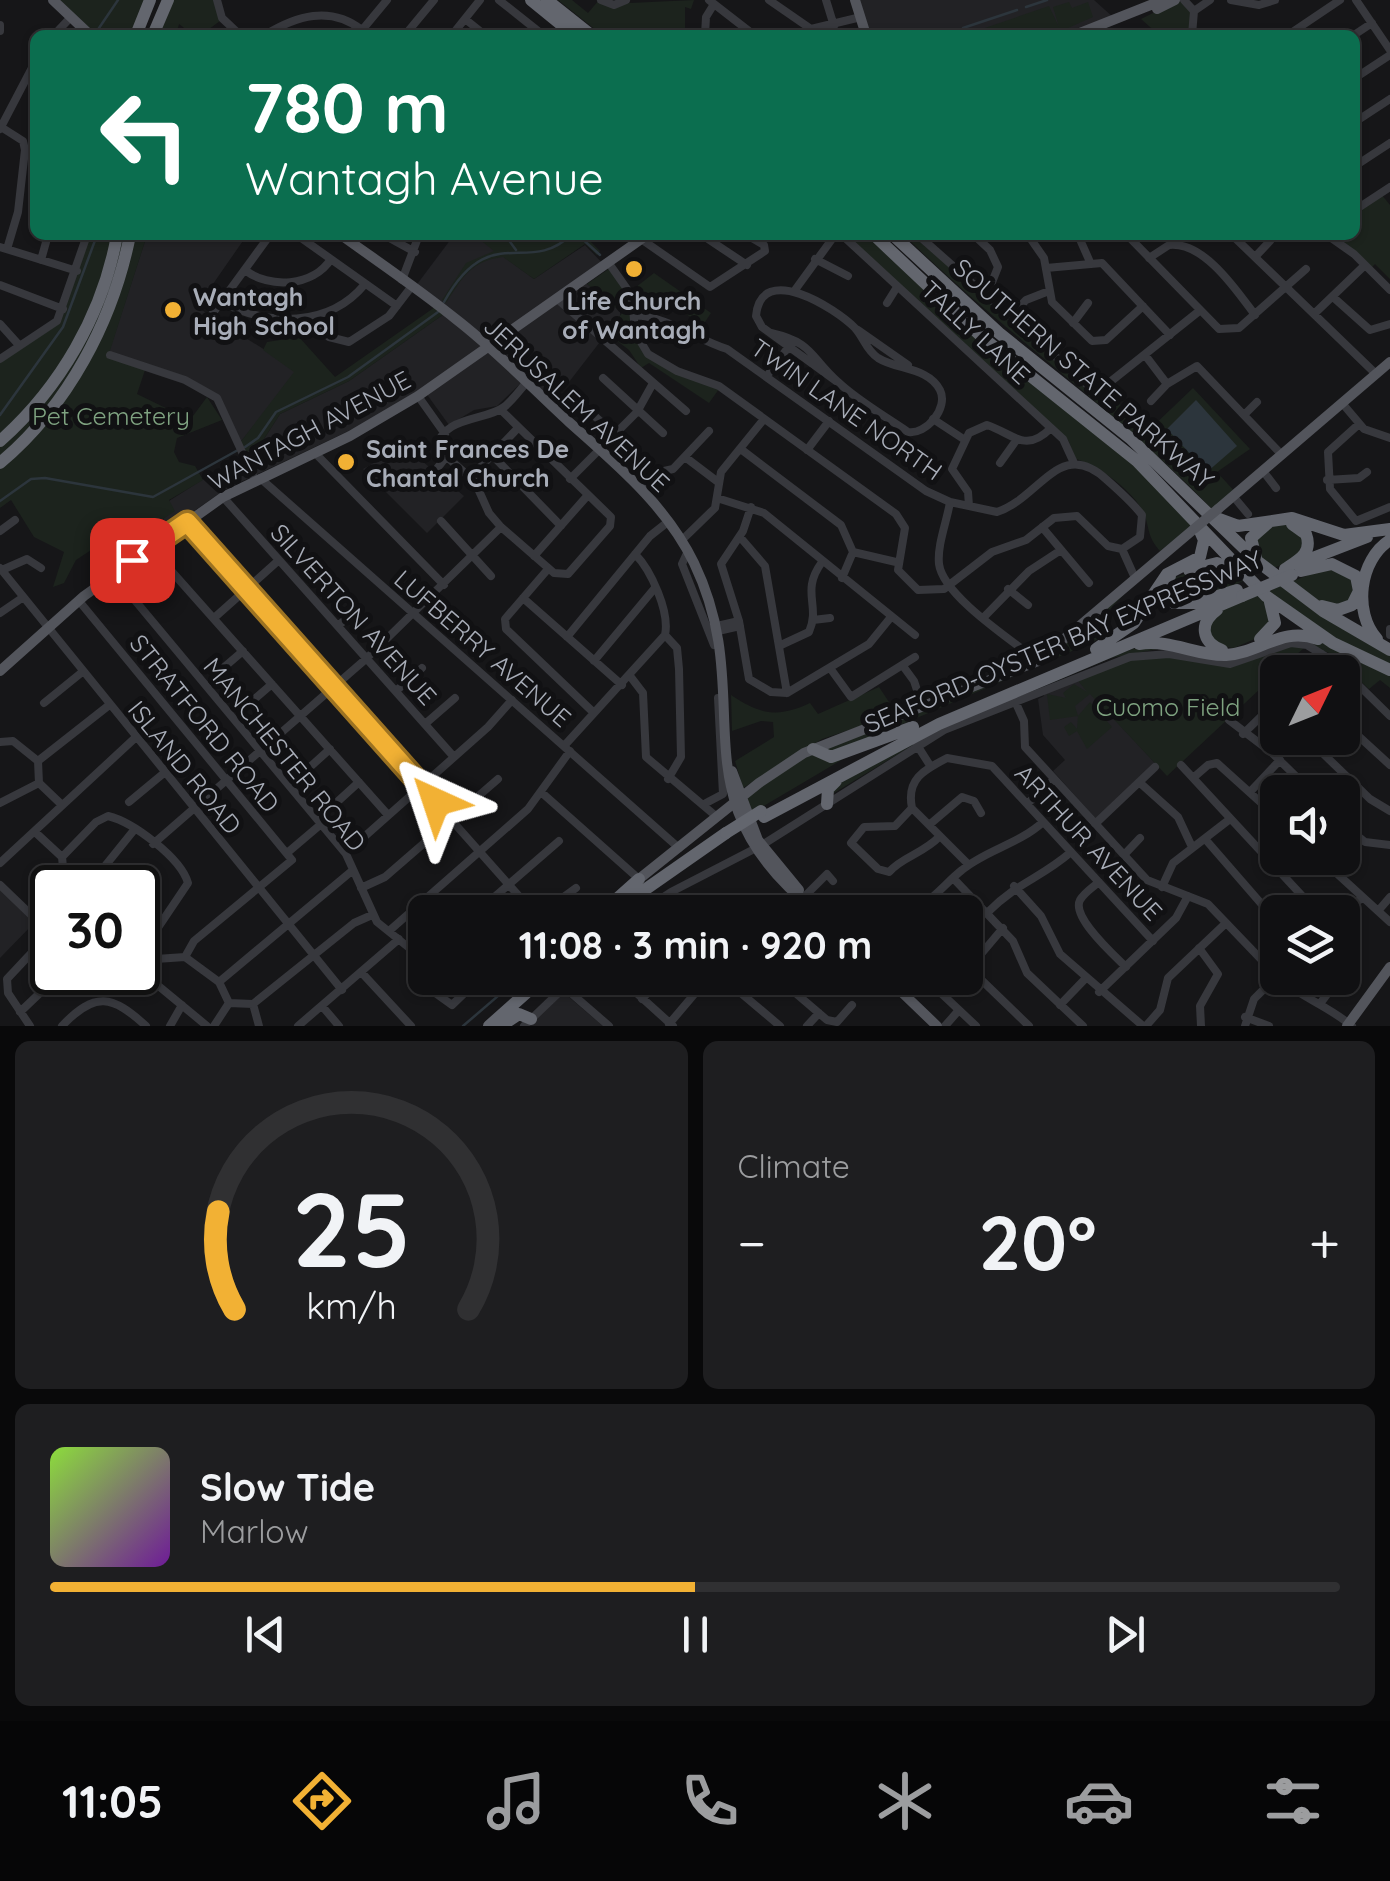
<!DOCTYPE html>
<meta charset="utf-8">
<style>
:root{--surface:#101012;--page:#1e1e20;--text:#f1f3f6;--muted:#9c9d9f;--line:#303032;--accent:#f2b134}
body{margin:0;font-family:Quicksand,sans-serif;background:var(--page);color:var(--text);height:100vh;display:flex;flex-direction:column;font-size:38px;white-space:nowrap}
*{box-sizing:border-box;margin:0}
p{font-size:32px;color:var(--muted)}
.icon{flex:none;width:55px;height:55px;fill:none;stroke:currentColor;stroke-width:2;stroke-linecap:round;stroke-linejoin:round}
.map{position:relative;height:1026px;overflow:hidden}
.details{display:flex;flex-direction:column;gap:15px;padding:15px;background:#09090a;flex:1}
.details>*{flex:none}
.hud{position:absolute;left:30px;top:30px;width:1330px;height:210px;border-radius:15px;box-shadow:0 2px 8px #0004,0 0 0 2px var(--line);background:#0b6e4f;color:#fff;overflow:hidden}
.needle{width:65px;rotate:47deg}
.controls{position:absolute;left:1260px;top:655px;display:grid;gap:20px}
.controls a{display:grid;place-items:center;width:100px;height:100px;border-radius:15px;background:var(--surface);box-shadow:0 2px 8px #0004,0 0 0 2px var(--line);font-size:50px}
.speed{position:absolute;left:30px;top:865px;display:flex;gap:20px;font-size:50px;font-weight:700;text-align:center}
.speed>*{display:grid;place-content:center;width:130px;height:130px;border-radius:50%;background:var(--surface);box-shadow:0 2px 8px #0004,0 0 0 2px var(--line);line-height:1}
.speed .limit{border:5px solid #111;border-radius:15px;background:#fff;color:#111}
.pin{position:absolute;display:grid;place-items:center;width:85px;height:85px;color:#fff;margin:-42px;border-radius:20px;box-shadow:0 5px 15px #0006}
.me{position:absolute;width:110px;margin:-55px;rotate:318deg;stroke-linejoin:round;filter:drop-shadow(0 0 8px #0008)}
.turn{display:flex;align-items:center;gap:35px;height:210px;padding:0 50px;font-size:45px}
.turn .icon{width:130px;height:130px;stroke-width:2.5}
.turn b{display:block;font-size:70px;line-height:85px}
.big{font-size:75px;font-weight:800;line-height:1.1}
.details .widget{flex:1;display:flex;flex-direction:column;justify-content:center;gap:15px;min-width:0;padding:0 35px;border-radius:15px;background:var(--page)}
.details .dial{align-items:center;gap:0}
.dial svg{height:260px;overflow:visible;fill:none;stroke:var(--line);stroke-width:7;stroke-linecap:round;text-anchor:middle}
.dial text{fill:var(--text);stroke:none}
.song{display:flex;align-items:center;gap:30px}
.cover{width:120px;height:120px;border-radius:15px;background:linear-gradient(135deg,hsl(90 70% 55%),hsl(280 70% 35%))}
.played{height:10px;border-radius:5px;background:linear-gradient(90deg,var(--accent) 50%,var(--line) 50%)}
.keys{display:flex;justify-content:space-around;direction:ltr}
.heat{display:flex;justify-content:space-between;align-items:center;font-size:55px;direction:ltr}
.details .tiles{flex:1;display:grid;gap:15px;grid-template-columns:1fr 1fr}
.widget:last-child{grid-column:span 2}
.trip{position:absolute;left:408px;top:895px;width:575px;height:100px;border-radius:15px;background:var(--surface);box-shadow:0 2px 8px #0004,0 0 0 2px var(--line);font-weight:800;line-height:100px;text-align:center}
.tabs{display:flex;height:160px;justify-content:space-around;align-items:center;background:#060607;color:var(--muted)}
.tabs .icon{width:70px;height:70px}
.tabs .active{color:var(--accent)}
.tabs b{font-size:45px;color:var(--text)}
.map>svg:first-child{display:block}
.built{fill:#222225}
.green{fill:#1c231d}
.water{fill:#2c353c}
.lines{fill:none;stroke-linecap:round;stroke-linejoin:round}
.stream{stroke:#2c353c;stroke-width:2.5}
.minor{stroke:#37383d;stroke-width:8}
.major{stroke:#53555c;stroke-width:10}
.highway{stroke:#63666e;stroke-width:12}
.major-bridge{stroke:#53555c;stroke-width:10}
.highway-bridge{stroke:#63666e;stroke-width:12}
.route-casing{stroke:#9d7322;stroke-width:25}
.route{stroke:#f2b134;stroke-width:18}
.poi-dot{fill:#f2b134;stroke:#111113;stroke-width:4}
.labels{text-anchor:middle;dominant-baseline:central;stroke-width:10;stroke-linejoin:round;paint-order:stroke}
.poi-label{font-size:25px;font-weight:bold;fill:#a8adb8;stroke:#111113;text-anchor:start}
.street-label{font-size:25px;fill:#a8adb8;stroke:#111113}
.park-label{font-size:25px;fill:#7fa381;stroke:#111113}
</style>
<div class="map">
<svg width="1390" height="1026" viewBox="0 0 1390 1026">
<rect width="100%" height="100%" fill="#161618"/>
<path class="built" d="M855,0H1094L1114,18L1067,35H866Z
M147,235H247L197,307L298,371L239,444L222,405L187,381L108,355Z
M454,235H474L534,279L585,245L607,268L586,283L620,311V316L552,404L525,379L497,406L474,410L449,425L423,389L357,427L226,489L159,535L169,501L262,442L280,414L349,381L444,314L412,291Z
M404,446L464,496L427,533L363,469Z
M1076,678L1156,764L1096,819L1053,771L1065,760L1043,735L1038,699L1044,696L1043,692Z
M0,889L35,922L0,958Z
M563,992L603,1026H529Z"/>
<path class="green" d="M60,0H147L133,35H96Z
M172,0H214L220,21L205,32L199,28L193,35L179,24L176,35H156Z
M558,0H572L588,13L599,0L608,4L694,0L691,9L685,7V35H602Z
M1179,0L1192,13L1190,35H1159L1141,19Z
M1069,2L1072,8L1088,2L1093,17L1052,35H984L982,29L1049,6L1059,27L1053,7Z
M1381,194L1390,205V279L1375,264L1370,269L1330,235H1355V211Z
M87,235H147L108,357L145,370L137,394L174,412L173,424L190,420L207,397L222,420L177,438L174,452L179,462L195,466L203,480L169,500L175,511L160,521L159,535L139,549L123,529L76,560L64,583L53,587L64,552L34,537L11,500L0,508V362L51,329Z
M474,235H592L589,240L600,251L597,255L585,244L534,279L503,257C471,261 463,277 446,303L442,300L466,263L494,251Z
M844,235H868L1145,472L1193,525L1160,551C1148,537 1150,532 1145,516C1137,493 1098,465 1076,459L1068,440Z
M904,235H912L1094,392L1105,391L1149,430L1193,388L1250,449L1217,472L1236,493L1212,509C1117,410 1002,332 904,235Z
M610,268L630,296L633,333L642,351L719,389L709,403L649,363L641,368L629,350L607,333L622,313L587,284Z
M654,273L711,313L703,325L663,299L653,314L639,313L631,291Z
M435,307L444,314L349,381L280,414L262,442L244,454L239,444L294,372L263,350L267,342L299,337L335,377Z
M1267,525H1293L1306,538L1294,561L1273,568L1255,553L1254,535Z
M1328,567L1357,580L1353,601L1327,606L1291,582Z
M1204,569H1230L1243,581L1206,598L1173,600L1170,579L1193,571L1196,585L1204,586Z
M1282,585L1390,654V666L1344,645L1268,592Z
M1129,589L1097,623L1106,634L1093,642L831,755L821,748L1040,664Z
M1259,595L1274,613L1264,635L1234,648L1216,646L1207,625L1215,612Z
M1290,636L1324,642L1390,675V688L1380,680L1369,689L1331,654L1302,641L1231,661L1158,649L1111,658L936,731L829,796C833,765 1101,657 1143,646C1171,639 1197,657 1225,657C1246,657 1270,640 1290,636Z
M1291,645L1306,646L1167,776L1090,694L1075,706L1078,716L1090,702L1112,727L1087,749L1077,731L1069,736L1064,727L1071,722L1077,729L1078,716L1050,720L1047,694L1066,698L1063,693L1074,684L1087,692L1076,678L1131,659Z
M879,687L897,714L822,739L743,788L735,761L774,737L773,722L761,721L732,731L731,695C761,715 778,718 810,703L818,714Z
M860,749L752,813L747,797L812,752Z"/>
<path class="water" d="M1196,400L1237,446L1207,472L1167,429Z"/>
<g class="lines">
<path class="stream" d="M1026,7L1047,0
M963,28L1017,10
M70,29L74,35
M97,31L118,0
M505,235L516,250
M578,235L600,255
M444,302C490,219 527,277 571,235
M0,415L63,327L97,235
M245,447L258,438L276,412L348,377L438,312
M0,501L31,479L45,478L153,497L238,450
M591,912L592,911
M463,1026L519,978"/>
<path class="minor" d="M217,0L222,18L240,35
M499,0L543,35
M601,0L614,5L626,0
M709,0L754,35
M769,0L811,29L861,17
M826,0L834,26
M1184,0L1194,11
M1231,0L1259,5L1275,0
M1356,0L1390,50
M1194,11L1210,0
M465,19L485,35
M0,25V31
M54,35L71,17
M265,35C296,16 330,5 362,30
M358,35L387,0
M405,35L434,0
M452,35L480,0
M705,35L706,17L714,4
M1192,35L1194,11
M1288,35L1340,0
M1354,35L1372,23
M1355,78L1390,55
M1355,122L1390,99
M1,127L23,141L25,150L18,212L7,249
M0,129L35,62
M1355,166L1390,143
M1355,210L1390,187
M297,235L397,306
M384,235L415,252
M842,235L1063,439L1074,463
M918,235L1092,389L1105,386L1198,312
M974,235L990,250L998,267L987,295
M1028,235L1044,258L1052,302L1092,341L1106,340L1143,306
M1078,235L1090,262
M1127,235L1219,329L1239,328L1306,269
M1232,235L1376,374
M1327,235L1354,254L1390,290
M641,239L710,287L765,251L764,245L747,235
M708,239L747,265
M0,247L77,271
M1255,257L1270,241
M1149,258L1169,245C1204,241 1237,291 1255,315
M815,259L848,276
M41,260L48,235
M608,262L632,296L635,332L648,354L677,371L719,386L896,514L905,528L898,570L918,590L944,589L992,552L1026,540L1054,518L1077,516L1108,546L1122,549
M1046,268L1102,263L1170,335
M245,270C269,289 313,287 331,259
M402,280L419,235
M0,285L63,309
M795,290L835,235
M1333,297L1370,330L1390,324
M556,298L686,411
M222,302C267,326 329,328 365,284
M887,303L897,287
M1314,314L1365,265
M635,315C667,317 696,339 727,349L926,491L950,502L997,512C1040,498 1060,436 1107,480C1119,491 1132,502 1142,515L1140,537L1122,549
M1011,316L1026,300L1049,291
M210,317L270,235
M311,317L329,337L349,342L389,316L412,286
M1073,323L1088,303
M0,324L18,344
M858,330L908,365
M771,333C814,343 809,356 838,382C858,401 885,416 908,432C926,435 949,408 940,390C928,367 897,370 878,358C866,350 864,338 855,328C835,308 761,261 756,316L762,327L836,381
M110,355L185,380L217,398L255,480
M1145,355L1167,384
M0,359L57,321L87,235
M767,376L792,342
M603,378L663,433
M418,396L445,434
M1151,401L1167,384L1197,366L1282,455
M1342,403L1364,429L1390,438
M501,410L611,517L610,526L568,574L554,573L501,527L489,513L475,482L437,448C442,416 486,421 504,407C512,401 519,391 526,383
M589,411L629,447
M1245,414L1257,402
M933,419L965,440
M1359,424L1328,452L1330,489L1356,521L1390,507
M742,450L841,525L853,552L842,578
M807,450L829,421
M316,454L444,585
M493,456L561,526
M685,457L718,482
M1000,463L1015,442
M435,471L446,457
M1263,471L1276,488
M471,477L517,429
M260,478L679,848
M570,479L637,412L652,385
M1327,480L1359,478L1367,472
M641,488L655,473L673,469L709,431
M1233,496L1248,514
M223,497L454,757
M717,498L764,513L915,635
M950,502C947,521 937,545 939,564C943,596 1013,641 1038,661
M969,506L968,492L952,469L969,433L987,425C1014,434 1025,454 1051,428
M751,507L743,531L721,564L739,621L749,679L771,692L787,693
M441,521L491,576
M187,522L533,912
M1042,527L1089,583
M0,531L15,520
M740,537L765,566L787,693
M682,540L715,508L721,472L764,419
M150,547L388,815
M1122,549L1135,578
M688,551L682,564L714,645
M853,552L896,562
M534,556L588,495
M0,568L342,990
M548,569L505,619L506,629L593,712
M2,570L27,559L41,568
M113,574L346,854L377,922L418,955L427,987L452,1005L480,978
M1008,589L1028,605
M523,598L622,685
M79,601L292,860L194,941L185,957
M0,613L22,598
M984,617L1029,571L1061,550
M214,618L279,560
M813,620L830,618
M338,626L357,609
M717,626L739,621
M1390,629V635
M718,631L740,626
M665,635L677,648L679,669L681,757L668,779
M567,637L650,536L669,521
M781,645L809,632C821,605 800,592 822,562
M594,661L654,589
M903,666L914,681L923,708
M830,668L851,697L915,657
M222,669L243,651
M1307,672L1322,654
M630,676L643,693L646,757L717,817
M396,691L422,668
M787,693L869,644L891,617
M1015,701L1024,721L1025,747L1147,880L1208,904L1278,977
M44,703L81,673
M250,703L272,684
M1229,720L1271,752L1312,792
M1342,721L1390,765
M425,724L455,698
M1243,734L1278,700
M1307,738L1370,799L1390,811
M0,742L13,741L38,761L39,783
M917,745L931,767
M564,746L665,635C670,612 651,570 635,554
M38,761L108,706
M1181,765L1317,912
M310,767L330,749
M1193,778L1208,765L1217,763L1278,818
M1139,782L1178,817L1192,847
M39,783L62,805
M541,792L639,879
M1250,792L1280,760
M129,802L164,773
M0,803L39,783
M336,803L359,782
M706,803L723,794L718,698
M1027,804L1054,779
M912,808C906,779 924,770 947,758L992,766L1153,941
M912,808L895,826L864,827L851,843L878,869L889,872C903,856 923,854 940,836
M912,808L969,865
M1342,823L1365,842L1390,845
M1095,824L1155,767
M929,825L962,797L974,801L981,813
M35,832L62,857L65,888
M364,837L488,727L512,700
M1206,840L1278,923
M153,844L367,658L501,527
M287,853L320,825
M1124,855L1140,838
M62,857L96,822L108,816C133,822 181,858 188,883L155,932
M1320,858L1390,922
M0,863L135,738
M953,878L1013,941L1027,973L1083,1026
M1099,882C1093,887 1084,893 1080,900C1071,917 1114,955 1126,967
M0,885L50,933
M1014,886L1041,916L1060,954L1143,1026
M1162,887L1173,863L1230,819
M103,888L105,866L134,830
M361,888L385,877L498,779
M138,890L139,888
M801,900L827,874L833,881
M1378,911L1390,897
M477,912L559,841
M543,912L576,888
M641,912L671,892L762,845L944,730L1130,657L1169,654L1230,664L1291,643L1307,645L1336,663L1390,716
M707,912L717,904L729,912
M906,912C928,907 944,884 962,870C986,850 1019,844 1043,822
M988,912C1018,882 1041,878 1071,852
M965,916L977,901
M1342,918L1362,897
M138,919L155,932L156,959L144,975
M389,931L528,809L570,751
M1199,948L1218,974L1200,1006L1201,1026
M156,959L185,957L219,982L229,1003L253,1004
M969,968L1029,1026
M138,969L207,1026
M362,973L411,1026
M965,973L1003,928
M620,978L673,1026
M723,978L780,1026
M778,978L827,1020L837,1022L852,1005
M925,978L976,1026
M1278,978C1301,997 1328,1006 1352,1026
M219,982L353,870
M564,987L609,1026
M1099,992L1176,918L1188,896
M801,997L819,978
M946,997L961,978
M642,999L661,978
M1322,1001L1331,989L1330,978
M253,1004L354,923L372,915
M253,1004L259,1026
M1060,1005L1085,979
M322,1006L339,1026
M20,1012L62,972
M1245,1017L1269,1026
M669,1024L708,978
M30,1026L8,993L7,979L52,931
M62,1026C95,991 112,995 146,1026
M170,1026L182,1005
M214,1026L229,1003
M298,1026L399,939
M524,1026L574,978
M807,1026L819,1013
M945,1026L959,1010
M1146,1026L1160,1010L1168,978L1226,923
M1245,1026L1254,999L1277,976"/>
<path class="major" d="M53,0L90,35
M855,0L866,35
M1157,9L1175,0
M1075,35L1163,0
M341,235C380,263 420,290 457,320C497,351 532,388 569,422C616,464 666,505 694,563C761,702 670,797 817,912
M1218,509L1390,362
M0,671L84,596L223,497L350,436L418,396L647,235
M732,771L758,840L799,890
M639,879L759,783L804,753L1038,661L1194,529
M887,978L937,1026
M1347,1026L1390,967"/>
<path class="highway" d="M531,0L574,35
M547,0L591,35
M136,35L150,0
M153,35L168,0
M874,235L983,338L1137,461L1266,596L1333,643L1390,670
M893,235L999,333L1130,438L1257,561L1323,611L1390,650
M0,441C60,388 103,314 117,235
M0,463C68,406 113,321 130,235
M1219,519L1238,526L1292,518L1344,535L1390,529
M1256,558L1251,538L1268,523
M1297,564L1367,537
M1285,569C1299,560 1313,553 1306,534L1292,524
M1189,570L1217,563L1236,571
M1301,571L1332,564L1356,576L1359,591L1352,605L1338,610L1322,606
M1170,576L1164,590L1174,603H1195L1237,590
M1217,610C1199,623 1201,642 1222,650
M1260,639L1275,623L1270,602
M1377,639C1353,612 1359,560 1390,540
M1139,644C1171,639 1196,656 1226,655C1261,653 1281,626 1318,639
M1096,649L1134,623L1167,574L1200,557L1204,540L1200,531
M813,749L831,757L913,727
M827,804L828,789L836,781
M764,817L939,724L1242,596
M602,912L639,879
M613,912L726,833
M489,1026L543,978
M501,1026L519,1014L531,1019"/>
<path class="major-bridge" d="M1194,529L1218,509"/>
<path class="highway-bridge" d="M1242,596L1292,575
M726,833L761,811"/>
</g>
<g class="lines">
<g class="route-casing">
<path id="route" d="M132,560L187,522L436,802"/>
</g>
<use href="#route" class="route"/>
</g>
<g class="poi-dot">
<circle cx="634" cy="269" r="10"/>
<circle cx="173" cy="310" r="10"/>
<circle cx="346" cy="462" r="10"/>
</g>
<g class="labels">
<g class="poi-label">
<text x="193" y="296">Wantagh<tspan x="193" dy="29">High School</tspan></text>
<text x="634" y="300" text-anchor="middle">Life Church<tspan x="634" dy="29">of Wantagh</tspan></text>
<text x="366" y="448">Saint Frances De<tspan x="366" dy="29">Chantal Church</tspan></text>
</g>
<g class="street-label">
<text transform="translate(976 332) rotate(43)">TALLY LANE</text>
<text transform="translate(1084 373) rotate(41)">SOUTHERN STATE PARKWAY</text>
<text transform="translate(577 404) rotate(43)">JERUSALEM AVENUE</text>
<text transform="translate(847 409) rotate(35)">TWIN LANE NORTH</text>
<text transform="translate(309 430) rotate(-28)">WANTAGH AVENUE</text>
<text transform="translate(354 614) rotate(48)">SILVERTON AVENUE</text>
<text transform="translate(1063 641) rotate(-23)">SEAFORD-OYSTER BAY EXPRESSWAY</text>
<text transform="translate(483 648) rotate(41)">LUFBERRY AVENUE</text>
<text transform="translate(205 723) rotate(51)">STRATFORD ROAD</text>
<text transform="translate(285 754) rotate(51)">MANCHESTER ROAD</text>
<text transform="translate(185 767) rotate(51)">ISLAND ROAD</text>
<text transform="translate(1089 842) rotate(47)">ARTHUR AVENUE</text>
</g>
<g class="park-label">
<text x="111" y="415">Pet Cemetery</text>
<text x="1168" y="706">Cuomo Field</text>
</g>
</g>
</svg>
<div class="controls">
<a><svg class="needle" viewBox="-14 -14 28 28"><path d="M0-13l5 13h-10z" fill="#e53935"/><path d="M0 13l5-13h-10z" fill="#9c9d9f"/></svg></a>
<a><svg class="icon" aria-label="sound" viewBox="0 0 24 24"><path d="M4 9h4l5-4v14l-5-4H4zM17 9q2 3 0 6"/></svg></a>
<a><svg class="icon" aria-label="layers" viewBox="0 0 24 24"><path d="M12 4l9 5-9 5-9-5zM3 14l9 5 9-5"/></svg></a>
</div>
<div class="speed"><div class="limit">30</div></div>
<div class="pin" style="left:132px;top:560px;background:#d93025"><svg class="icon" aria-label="arrive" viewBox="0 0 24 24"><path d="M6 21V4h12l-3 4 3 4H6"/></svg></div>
<svg class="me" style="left:436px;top:802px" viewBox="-20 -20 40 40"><path d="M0-17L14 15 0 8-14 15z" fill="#f2b134" stroke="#fff" stroke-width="4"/></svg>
<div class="trip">11:08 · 3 min · 920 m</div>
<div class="hud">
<div class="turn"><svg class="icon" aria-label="left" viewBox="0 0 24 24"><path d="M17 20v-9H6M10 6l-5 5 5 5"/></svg><div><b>780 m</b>Wantagh Avenue</div></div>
</div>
</div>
<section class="details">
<div class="tiles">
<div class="widget dial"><svg viewBox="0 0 100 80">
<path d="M14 69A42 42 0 1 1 86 69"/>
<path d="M14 69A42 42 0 0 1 9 39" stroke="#f2b134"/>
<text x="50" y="56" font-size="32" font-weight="700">25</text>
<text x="50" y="72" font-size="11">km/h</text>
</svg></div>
<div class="widget"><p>Climate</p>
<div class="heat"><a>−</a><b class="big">20°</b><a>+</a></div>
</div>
<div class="widget">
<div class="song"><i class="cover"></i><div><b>Slow Tide</b><p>Marlow</p></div></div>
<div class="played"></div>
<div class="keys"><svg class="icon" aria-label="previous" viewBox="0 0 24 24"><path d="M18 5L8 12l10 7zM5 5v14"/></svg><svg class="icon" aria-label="pause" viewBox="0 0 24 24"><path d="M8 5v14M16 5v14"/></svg><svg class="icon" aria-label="next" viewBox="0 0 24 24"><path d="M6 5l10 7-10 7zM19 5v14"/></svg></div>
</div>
</div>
</section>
<nav class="tabs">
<b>11:05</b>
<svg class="icon active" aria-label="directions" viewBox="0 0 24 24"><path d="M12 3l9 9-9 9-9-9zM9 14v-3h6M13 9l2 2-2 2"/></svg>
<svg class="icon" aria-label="music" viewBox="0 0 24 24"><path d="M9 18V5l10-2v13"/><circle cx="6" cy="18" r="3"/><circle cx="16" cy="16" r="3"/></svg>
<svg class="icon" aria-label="phone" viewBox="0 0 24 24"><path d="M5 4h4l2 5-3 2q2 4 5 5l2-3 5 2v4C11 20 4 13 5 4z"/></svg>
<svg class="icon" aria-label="climate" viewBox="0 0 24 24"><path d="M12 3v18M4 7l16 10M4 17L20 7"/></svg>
<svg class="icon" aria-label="car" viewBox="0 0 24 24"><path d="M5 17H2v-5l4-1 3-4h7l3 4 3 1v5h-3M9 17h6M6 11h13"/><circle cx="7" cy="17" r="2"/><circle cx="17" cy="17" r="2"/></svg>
<svg class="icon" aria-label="filters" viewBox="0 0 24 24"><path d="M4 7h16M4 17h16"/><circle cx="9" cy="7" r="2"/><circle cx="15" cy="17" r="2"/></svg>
</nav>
